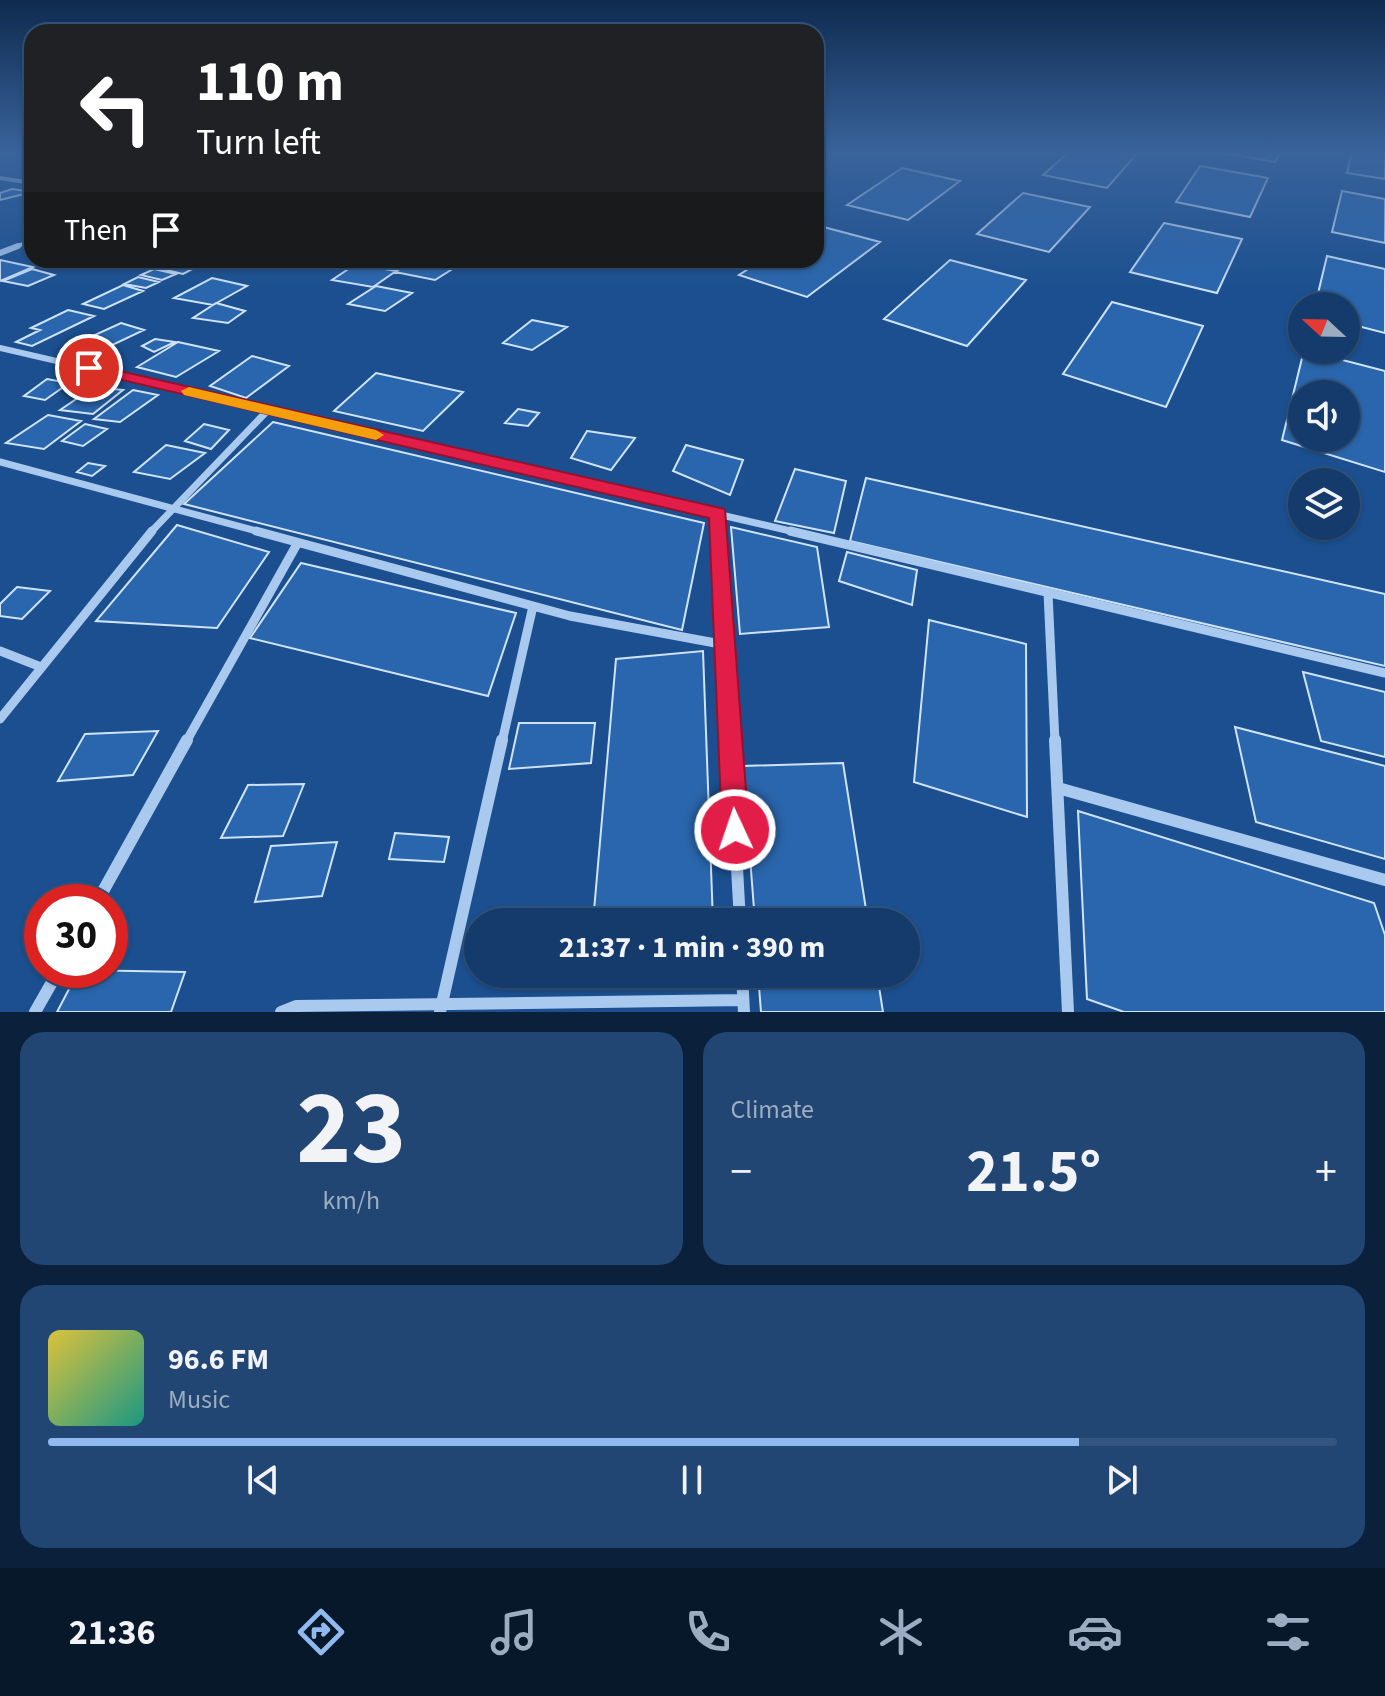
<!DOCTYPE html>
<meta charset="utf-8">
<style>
:root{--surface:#143b6b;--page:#214673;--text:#f1f3f6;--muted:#9dadc1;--line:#33557e;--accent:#90b9f0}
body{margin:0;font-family:"Source Sans 3",sans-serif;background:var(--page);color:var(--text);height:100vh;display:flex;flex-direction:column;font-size:30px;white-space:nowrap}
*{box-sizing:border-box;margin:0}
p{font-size:26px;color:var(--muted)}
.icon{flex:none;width:44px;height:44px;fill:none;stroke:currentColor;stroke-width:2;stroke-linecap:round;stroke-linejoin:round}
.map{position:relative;height:1012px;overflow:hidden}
.drawer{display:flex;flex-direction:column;gap:20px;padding:20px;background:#0b203b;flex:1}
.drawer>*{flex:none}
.hud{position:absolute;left:24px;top:24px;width:800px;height:244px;border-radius:24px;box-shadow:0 2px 6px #0004,0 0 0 2px var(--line);background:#202124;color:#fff;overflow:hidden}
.needle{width:52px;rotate:292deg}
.fabs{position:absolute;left:1288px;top:292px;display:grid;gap:16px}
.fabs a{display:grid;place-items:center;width:72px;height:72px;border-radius:50%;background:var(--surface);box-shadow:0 2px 6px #0004,0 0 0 2px var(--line);font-size:40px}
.speed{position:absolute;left:24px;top:884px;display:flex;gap:16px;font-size:40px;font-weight:700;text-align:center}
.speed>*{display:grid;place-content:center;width:104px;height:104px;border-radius:50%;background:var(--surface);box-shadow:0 2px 6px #0004,0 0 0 2px var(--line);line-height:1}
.speed .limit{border:12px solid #d22;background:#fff;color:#111}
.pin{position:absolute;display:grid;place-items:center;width:68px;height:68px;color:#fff;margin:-34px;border:4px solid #fff;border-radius:50%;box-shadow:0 2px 8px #0007}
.me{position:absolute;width:88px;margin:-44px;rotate:357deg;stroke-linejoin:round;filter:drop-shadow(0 0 6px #0008)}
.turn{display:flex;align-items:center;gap:28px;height:168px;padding:0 40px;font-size:36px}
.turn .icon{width:104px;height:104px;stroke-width:2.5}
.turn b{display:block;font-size:56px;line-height:68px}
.then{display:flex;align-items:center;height:76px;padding:0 40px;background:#0003;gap:16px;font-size:30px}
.big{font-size:60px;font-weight:700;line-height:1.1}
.drawer .card{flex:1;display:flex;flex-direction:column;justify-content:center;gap:12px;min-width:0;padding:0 28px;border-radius:24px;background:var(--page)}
.drawer .dial{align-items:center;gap:0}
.dial b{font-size:104px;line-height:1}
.song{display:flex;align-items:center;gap:24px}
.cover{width:96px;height:96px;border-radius:12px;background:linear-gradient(135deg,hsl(50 70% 55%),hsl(170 70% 35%))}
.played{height:8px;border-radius:4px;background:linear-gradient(90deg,var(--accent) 80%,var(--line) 80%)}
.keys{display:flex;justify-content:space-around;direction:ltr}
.heat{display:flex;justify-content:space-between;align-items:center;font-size:44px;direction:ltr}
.drawer .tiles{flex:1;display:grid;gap:20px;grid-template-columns:1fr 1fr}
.card:last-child{grid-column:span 2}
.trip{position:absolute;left:464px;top:908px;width:456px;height:80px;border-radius:40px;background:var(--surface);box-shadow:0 2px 6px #0004,0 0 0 2px var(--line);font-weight:700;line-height:80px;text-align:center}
.menu{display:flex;height:128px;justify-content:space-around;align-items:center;background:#08182b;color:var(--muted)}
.menu .icon{width:56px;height:56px}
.menu .selected{color:var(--accent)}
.menu b{font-size:36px;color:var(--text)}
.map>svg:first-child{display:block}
.building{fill:#2a66ad;stroke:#cfe3fa;stroke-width:2;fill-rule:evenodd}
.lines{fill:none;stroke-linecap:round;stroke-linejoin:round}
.minor-far4{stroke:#a9c9ee;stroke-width:4}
.minor-far3{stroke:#a9c9ee;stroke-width:6}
.minor-far2{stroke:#a9c9ee;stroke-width:7}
.minor-far1{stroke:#a9c9ee;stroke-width:9}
.minor{stroke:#a9c9ee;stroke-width:12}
.route{fill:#e11d48;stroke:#92132f;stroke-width:2}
.slow{fill:#f59e0b}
</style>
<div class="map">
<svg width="1385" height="1012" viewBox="0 0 1385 1012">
<rect width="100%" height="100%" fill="#1b4f8f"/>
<path class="building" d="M1070,151H1114L1136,155L1107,188L1043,175Z
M1212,151H1281L1275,162Z
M1352,151H1385V179L1347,173Z
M1200,166L1268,178L1250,217L1176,202Z
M902,168L960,181L908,220L847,205Z
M12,189L32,192L0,200V193Z
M1342,191L1385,199V243L1332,232Z
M1023,193L1090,207L1049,252L977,234Z
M1164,223L1242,239L1217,293L1130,272Z
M816,225L880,242L807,297L739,275L762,260H816Z
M1327,256L1385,269V333L1346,323V306H1315Z
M0,260L33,267L0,281Z
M174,260H196L206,262L183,274L158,268Z
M250,260H293L278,268L246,262Z
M373,260H408L396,268L368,263Z
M414,260H448L462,263L435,280L395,272Z
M950,260L1026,280L967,346L884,319Z
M356,264L396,271L373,287L332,280Z
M32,269L54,275L28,286L3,281Z
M154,269L176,274L162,280L141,275Z
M138,277L159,282L146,288L124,284Z
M212,278L247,286L213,305L174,298Z
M123,285L143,291L104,309L83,304Z
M376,286L412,293L385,311L348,304Z
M1112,302L1203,326L1166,407L1063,374Z
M216,303L245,311L228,323L193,318Z
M68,310L94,316L32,346L16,342L40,330L31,328Z
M532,320L567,327L532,350L503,343Z
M121,323L144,330L87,357L62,350Z
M155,339L175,342L154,352L142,346Z
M178,342L219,351L176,377L137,367Z
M1304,350L1385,371V472L1282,440ZM1302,394H1346V438H1302Z
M252,356L289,366L246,398L210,386Z
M376,373L463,392L423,431L334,411Z
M47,379L69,383L45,400L24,396Z
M94,387L123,390L93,414L60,410Z
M133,390L158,395L120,422L94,419Z
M518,409L539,413L528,426L505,423Z
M48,415L81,421L44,449L6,443Z
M273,422L704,523L682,630L184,504Z
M85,424L107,429L83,446L62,441Z
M204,424L229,430L211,449L185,441Z
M587,431L635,438L611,470L571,458Z
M166,445L205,453L170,479L134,472Z
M686,445L743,460L730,495L673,471Z
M88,463L105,466L92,476L77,472Z
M795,469L846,481L834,533L775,521Z
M866,478L1385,594V666L850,541Z
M177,525L269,552L217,628L96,621Z
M731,527L817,547L829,627L740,634Z
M847,552L917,570L912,605L839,581Z
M301,563L516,613L488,696L250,638Z
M17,587L50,591L22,619L0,616V604Z
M929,620L1026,644L1027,817L914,782Z
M703,651L713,922H593L616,659Z
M1303,672L1385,692V757L1321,741Z
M519,723H595L591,763L509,769Z
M1235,727L1385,766V859L1256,822Z
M158,731L133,775L58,781L85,734Z
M843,763L868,922H755L743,766Z
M304,784L283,836L221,838L248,785Z
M1078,811L1374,903L1385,935V1012H1124L1087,999Z
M395,833L449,837L444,862L389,859Z
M337,842L322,896L255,902L271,846Z
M79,970L185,972L171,1012H57Z
M758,974H877L883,1012H761Z"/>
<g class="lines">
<path class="minor-far4" d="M0,178L32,183
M13,248L32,240"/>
<path class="minor-far3" d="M0,253L18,246
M0,348L104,372"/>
<path class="minor-far2" d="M95,370L799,533
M0,462L264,533
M718,514L719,533
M150,533L268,410"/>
<path class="minor-far1" d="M256,531L570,616L726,645
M719,531L730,742
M790,531L1385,673
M1048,593L1055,742
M0,651L41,667
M0,719L152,531
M186,742L297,544
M502,742L533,606"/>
<path class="minor" d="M730,740L740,922
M1055,740L1068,1012
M1058,788L1385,880
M97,902L187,740
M742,974L744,1012
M35,1012L59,970
M281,1012L296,1006L743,1000
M440,1012L502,740"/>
</g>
<linearGradient id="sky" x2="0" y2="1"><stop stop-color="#0f2b4f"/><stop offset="0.52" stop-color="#39639b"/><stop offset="1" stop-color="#39639b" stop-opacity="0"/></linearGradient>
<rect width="1385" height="292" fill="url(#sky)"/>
<path class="route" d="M89,364L725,509L749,830L745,839L735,843L726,839L722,830L709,518L84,371V365Z"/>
<path class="slow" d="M189,387L376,430L384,435L376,440L184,395L181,391Z"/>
</svg>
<div class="fabs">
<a><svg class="needle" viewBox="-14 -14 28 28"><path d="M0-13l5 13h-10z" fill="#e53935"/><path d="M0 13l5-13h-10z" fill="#9dadc1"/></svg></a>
<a><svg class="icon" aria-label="sound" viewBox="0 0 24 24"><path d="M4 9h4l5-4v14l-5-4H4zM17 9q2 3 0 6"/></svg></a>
<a><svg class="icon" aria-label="layers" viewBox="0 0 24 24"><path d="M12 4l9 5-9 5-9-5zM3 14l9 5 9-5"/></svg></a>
</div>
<div class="speed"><div class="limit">30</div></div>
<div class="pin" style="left:89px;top:368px;background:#d93025"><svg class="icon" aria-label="arrive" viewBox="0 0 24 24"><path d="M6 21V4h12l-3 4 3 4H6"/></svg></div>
<svg class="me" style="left:735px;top:830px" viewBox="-20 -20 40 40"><circle r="17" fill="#e11d48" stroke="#fff" stroke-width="3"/><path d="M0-11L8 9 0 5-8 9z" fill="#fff"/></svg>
<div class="trip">21:37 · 1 min · 390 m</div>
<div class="hud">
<div class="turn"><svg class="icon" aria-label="left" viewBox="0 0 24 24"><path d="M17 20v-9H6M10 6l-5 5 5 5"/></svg><div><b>110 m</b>Turn left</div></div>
<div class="then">Then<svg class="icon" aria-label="arrive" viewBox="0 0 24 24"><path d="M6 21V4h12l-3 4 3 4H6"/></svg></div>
</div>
</div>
<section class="drawer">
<div class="tiles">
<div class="card dial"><b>23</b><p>km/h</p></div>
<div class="card"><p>Climate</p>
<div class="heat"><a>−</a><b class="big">21.5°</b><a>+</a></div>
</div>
<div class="card">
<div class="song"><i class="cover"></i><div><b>96.6 FM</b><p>Music</p></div></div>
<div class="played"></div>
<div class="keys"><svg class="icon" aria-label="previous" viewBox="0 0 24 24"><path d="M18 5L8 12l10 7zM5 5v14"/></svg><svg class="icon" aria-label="pause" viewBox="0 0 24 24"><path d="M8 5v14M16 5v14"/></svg><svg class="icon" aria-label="next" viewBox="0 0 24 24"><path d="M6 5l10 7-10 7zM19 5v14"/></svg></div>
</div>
</div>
</section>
<nav class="menu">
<b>21:36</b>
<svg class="icon selected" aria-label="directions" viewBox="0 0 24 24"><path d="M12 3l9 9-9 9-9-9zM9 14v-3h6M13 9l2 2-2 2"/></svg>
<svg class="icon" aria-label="music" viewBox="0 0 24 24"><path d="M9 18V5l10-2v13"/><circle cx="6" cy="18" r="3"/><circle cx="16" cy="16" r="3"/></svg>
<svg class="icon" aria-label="phone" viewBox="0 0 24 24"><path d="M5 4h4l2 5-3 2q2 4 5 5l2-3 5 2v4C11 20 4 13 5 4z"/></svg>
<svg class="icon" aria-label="climate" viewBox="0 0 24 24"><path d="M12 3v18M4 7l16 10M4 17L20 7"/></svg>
<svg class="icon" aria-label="car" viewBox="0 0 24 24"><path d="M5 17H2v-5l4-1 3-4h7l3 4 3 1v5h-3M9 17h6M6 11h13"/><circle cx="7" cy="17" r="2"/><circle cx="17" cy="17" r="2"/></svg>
<svg class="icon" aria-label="filters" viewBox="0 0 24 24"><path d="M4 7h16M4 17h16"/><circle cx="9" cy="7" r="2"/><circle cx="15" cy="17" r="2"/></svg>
</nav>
